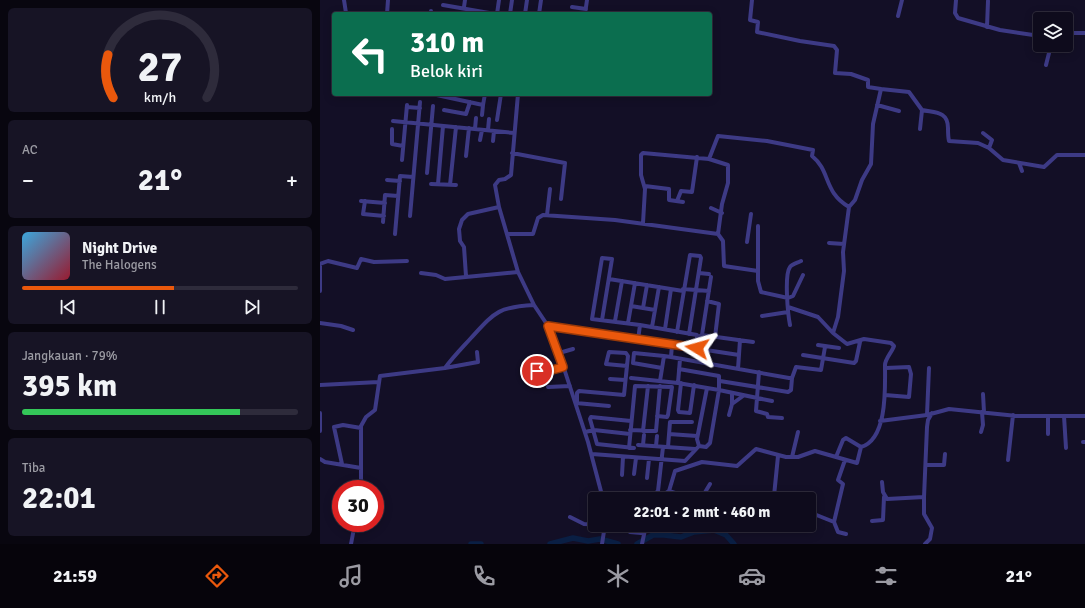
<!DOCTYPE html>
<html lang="id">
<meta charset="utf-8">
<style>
:root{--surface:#0e0b1c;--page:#171425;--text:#f1f3f6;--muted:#9b9ba3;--line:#2e2b3b;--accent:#ea580c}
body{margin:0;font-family:Signika,sans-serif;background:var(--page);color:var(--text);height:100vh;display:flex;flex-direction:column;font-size:15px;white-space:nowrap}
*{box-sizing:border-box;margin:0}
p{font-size:13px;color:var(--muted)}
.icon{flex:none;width:22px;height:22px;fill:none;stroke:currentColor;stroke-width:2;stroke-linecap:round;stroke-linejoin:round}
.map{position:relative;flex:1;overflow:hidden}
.drawer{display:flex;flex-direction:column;gap:8px;padding:8px;background:#08060f;width:320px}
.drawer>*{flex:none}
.top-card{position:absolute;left:12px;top:12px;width:380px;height:84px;border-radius:4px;box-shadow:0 2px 10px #0003,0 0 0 1px var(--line);background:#0b6e4f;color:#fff;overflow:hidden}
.fabs{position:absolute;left:713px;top:12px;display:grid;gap:8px}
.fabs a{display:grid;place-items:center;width:40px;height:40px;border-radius:4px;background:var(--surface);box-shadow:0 2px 10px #0003,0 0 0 1px var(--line);font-size:20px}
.speed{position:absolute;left:12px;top:480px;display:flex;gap:8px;font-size:20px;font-weight:700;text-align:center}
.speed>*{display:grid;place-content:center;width:52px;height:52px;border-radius:50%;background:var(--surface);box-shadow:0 2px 10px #0003,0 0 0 1px var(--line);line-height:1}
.speed .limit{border:6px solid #d22;background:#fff;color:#111}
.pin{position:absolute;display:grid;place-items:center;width:34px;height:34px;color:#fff;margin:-17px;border:2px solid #fff;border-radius:50%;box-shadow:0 1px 4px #0007}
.me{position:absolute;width:44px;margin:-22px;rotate:278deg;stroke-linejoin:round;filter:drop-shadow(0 0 3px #0008)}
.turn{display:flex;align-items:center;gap:14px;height:84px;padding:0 12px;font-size:18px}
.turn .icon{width:52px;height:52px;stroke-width:2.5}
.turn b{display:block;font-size:28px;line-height:34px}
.big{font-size:30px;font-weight:700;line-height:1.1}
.drawer .widget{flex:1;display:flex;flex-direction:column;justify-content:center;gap:6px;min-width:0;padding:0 14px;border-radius:6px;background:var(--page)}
.drawer .dial{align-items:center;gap:0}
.dial svg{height:104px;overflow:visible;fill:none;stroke:var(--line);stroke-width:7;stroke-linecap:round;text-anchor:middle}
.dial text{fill:var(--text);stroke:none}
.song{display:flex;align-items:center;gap:12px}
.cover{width:48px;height:48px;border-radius:6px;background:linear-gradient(135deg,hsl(200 70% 55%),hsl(350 70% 35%))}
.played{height:4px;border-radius:2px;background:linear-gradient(90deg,var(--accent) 55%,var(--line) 55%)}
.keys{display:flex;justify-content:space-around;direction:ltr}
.heat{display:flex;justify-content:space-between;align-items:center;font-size:22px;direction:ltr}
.charge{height:6px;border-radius:3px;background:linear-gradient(90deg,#34c759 79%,var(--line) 0)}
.trip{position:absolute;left:268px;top:492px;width:228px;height:40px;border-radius:4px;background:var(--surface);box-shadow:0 2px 10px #0003,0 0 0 1px var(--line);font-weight:700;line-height:40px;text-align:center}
.tab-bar{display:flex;height:64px;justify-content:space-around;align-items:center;background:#06040b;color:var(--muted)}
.tab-bar .icon{width:28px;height:28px}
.tab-bar .selected{color:var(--accent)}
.tab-bar b{font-size:18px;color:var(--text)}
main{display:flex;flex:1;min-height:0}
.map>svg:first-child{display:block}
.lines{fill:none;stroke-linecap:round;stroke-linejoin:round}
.river{stroke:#0a1f44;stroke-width:5.5}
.minor{stroke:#3d3a85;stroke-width:4}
.route-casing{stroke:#983908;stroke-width:10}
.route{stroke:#ea580c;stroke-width:7}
</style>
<main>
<section class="drawer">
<div class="widget dial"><svg viewBox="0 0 100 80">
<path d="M14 69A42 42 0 1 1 86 69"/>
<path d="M14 69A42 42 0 0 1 10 36" stroke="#ea580c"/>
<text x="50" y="56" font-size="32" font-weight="700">27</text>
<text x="50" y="72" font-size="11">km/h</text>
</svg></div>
<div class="widget"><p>AC</p>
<div class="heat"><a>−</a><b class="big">21°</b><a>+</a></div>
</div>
<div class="widget">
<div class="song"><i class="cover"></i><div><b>Night Drive</b><p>The Halogens</p></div></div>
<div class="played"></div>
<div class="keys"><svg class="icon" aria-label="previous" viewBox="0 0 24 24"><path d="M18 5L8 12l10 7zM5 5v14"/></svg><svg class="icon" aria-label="pause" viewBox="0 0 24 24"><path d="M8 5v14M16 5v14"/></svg><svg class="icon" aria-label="next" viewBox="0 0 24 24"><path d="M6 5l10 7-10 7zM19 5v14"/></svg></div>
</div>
<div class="widget"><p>Jangkauan · 79%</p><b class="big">395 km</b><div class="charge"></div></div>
<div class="widget"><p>Tiba</p><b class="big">22:01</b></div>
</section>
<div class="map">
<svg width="765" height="544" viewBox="0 0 765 544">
<rect width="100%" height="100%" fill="#130f26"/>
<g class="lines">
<path class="river" d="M151,544H161
M230,544L253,538L268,541L280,539L298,544
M317,544L333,535H344L361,537L374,532L394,530L406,535L414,544"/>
<path class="minor" d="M24,0L26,13
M432,0L430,20L438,22L437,32L480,41L514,46L517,50L515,73L531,74L548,80V87L561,89
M636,0L635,13L638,18L680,30L720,36
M123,5L175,14
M252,7L266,9
M111,11V14
M67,14L68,0
M143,14L145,0
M177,14L179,0
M190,14L192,0
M205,14L207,0
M219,14L221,0
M265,14L267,0
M578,16L582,0
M667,27L668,1
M746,35L752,33H765
M726,65L731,45
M112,94L163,105L162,115
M189,94L198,95
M198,94L191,175L185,179L179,180L175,185L179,207L198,272L214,305L228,326L238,350L268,442L283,499
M163,105L165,94
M557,105L579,111
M87,107L100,108
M124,110L146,114L150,102
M177,120L181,94
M73,121L194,133
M72,129V144L83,146
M155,129L156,118
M600,129L602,110
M168,130L169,119
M663,133L672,140L669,148
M160,140L162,130
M173,141L174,131
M192,153L245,163L241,199
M146,156L149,128
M389,159L408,165V183L402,204L398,234
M82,160L87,105
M699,163L702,171
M107,173L113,106
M67,180L80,181
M111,184L136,185
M118,184L123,126
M130,185L136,127
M325,186L349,189V200L363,202
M41,201L65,203
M45,201L43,214L64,216
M357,201L361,191L372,192L377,157
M529,207L535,200L542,180L551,164L553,124L561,89L589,92L602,110C615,113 628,111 628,128C628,133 628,137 629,141L658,143L669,148L683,160L724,167L737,155H765
M391,208L402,213
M227,215L230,189
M90,216L100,102
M63,222L65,195L78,196
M323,223L325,189L321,175V155L323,153L389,159L398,136L447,141L493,150L492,156C511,171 503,192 529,207L523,252L524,271L518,317L513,333L527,344L544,339L571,343L574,346C572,352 565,359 565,365C565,386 568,439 541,447
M438,226V281L441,292L468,298L473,296L483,275
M75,234L80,176L93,177
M187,234H213L218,218L223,215L295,220L398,234L403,241L404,266L438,271
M427,242L431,214
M509,243L524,244
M0,264L8,261L37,268L41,259L54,262L87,261
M101,273L116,275L125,279L198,272
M379,273L389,274
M146,276L144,247L140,241L139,229L142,220L148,214L179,207
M289,279L363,291
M363,289L389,291
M0,291V264
M387,301L399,304L395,337
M311,306L335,310
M468,307L498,317L513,333
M323,308L327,285
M442,316L468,312
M282,320L292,259L282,258L272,319L320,325L377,335V348
M295,321L302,281
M0,323L21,326L33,330
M308,323L315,283
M470,325C468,315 464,275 470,267C472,264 477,263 481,261
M228,326L419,355
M332,327L339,287
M345,329L351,289
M357,332L370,255L380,256L381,258L369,334
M382,335L391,277
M380,336L382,335L433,342
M318,340L320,325
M352,345L351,357L469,378H472L476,367L501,370L505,347
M498,345L519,348
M239,353L253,349
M483,355L534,363L536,361L540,342
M360,359L358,383L399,390L390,443L386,447L379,446L377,439L387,388
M125,368L158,362L157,352
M342,368L313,363L314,353L344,356
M359,369L399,376V390L452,401
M418,369L420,340
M213,370L228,371L243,367
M439,372L436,411L447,414L448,417L462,418
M311,378L358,383
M290,379L305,380
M340,381L344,356L351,357
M400,381L468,392L471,390L472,378
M361,383L358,410L359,412L370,413L374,385
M0,385L59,382
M228,387L250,386
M663,394L664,412
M565,395L589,397L591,374L589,367L566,368
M256,403L289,406
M257,403V393L259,391L304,395L308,356L306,353L289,352L286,364L307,366
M412,404L423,396
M0,413V431
M409,415L412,404V393
M607,415L609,368
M744,416L746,448
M728,417V434
M311,421L271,417L270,419L277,444L314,448
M560,421L607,415L629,409L697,416H765
M310,430L336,431L340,386
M323,431L328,386
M265,432L274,430L310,434
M661,432L663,425L662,412
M349,434L377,436
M763,442H765
M318,445L375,449
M323,445L324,435
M336,446L337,436
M348,447L350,422H372
M309,448L315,386L352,387L348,415L347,417L337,416
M272,454L365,461L379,446
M472,457L478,432
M516,457L537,463L541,447
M0,459L5,462L41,468
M525,460L518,480L523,484L514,522L518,532L526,534
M688,460L693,415
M22,464L14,427L23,425L41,428
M606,465H624L625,454
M314,474L316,458
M302,475L303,457
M327,478L329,459
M562,482L563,492L567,499L604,497V514L612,528L610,539L605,544
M41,489V426L46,417L55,410L60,376L125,368C133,357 142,348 151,338C175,312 178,307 214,305
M349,491L373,499
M604,497L607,427L608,420L612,413
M330,499L338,491L343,447
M337,499L349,491L355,471L382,462L417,466L436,449L466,457H478L495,451L516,457L523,440L526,438L541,447
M381,499L390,484
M455,499L454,496L458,456
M489,512L514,522
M250,517L264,524L285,525
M552,521L563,520L564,497
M310,525V532L321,533L323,525
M31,544L35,523
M282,544L285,525
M322,544L326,525"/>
</g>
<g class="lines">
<g class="route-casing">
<path id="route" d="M217,371L232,370L243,367L228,326L377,348"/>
</g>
<use href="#route" class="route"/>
</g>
</svg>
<div class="fabs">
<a><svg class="icon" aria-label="layers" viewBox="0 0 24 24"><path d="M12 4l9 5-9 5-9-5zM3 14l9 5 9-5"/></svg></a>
</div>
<div class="speed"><div class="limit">30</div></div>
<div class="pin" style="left:217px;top:371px;background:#d93025"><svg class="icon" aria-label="arrive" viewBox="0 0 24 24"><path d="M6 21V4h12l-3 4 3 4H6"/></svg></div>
<svg class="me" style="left:377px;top:348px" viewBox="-20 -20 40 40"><path d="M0-17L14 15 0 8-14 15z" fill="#ea580c" stroke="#fff" stroke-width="4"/></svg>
<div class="trip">22:01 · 2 mnt · 460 m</div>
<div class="top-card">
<div class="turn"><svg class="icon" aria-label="left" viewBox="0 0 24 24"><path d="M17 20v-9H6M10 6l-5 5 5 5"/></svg><div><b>310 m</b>Belok kiri</div></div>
</div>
</div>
</main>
<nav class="tab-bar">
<b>21:59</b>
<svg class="icon selected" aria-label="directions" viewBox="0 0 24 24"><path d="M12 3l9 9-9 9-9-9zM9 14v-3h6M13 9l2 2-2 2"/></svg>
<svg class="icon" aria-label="music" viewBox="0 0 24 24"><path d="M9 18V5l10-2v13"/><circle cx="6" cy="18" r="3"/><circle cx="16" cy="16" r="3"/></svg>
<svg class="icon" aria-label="phone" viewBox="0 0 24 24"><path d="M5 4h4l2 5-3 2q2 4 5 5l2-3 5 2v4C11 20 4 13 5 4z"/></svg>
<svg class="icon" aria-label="climate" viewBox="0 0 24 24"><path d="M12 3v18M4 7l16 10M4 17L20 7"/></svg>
<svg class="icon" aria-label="car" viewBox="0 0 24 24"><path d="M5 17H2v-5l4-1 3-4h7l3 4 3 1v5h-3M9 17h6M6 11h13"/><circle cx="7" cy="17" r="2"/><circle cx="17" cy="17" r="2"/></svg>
<svg class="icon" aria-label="filters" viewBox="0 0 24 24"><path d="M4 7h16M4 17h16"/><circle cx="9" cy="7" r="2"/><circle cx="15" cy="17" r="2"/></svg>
<b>21°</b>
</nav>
